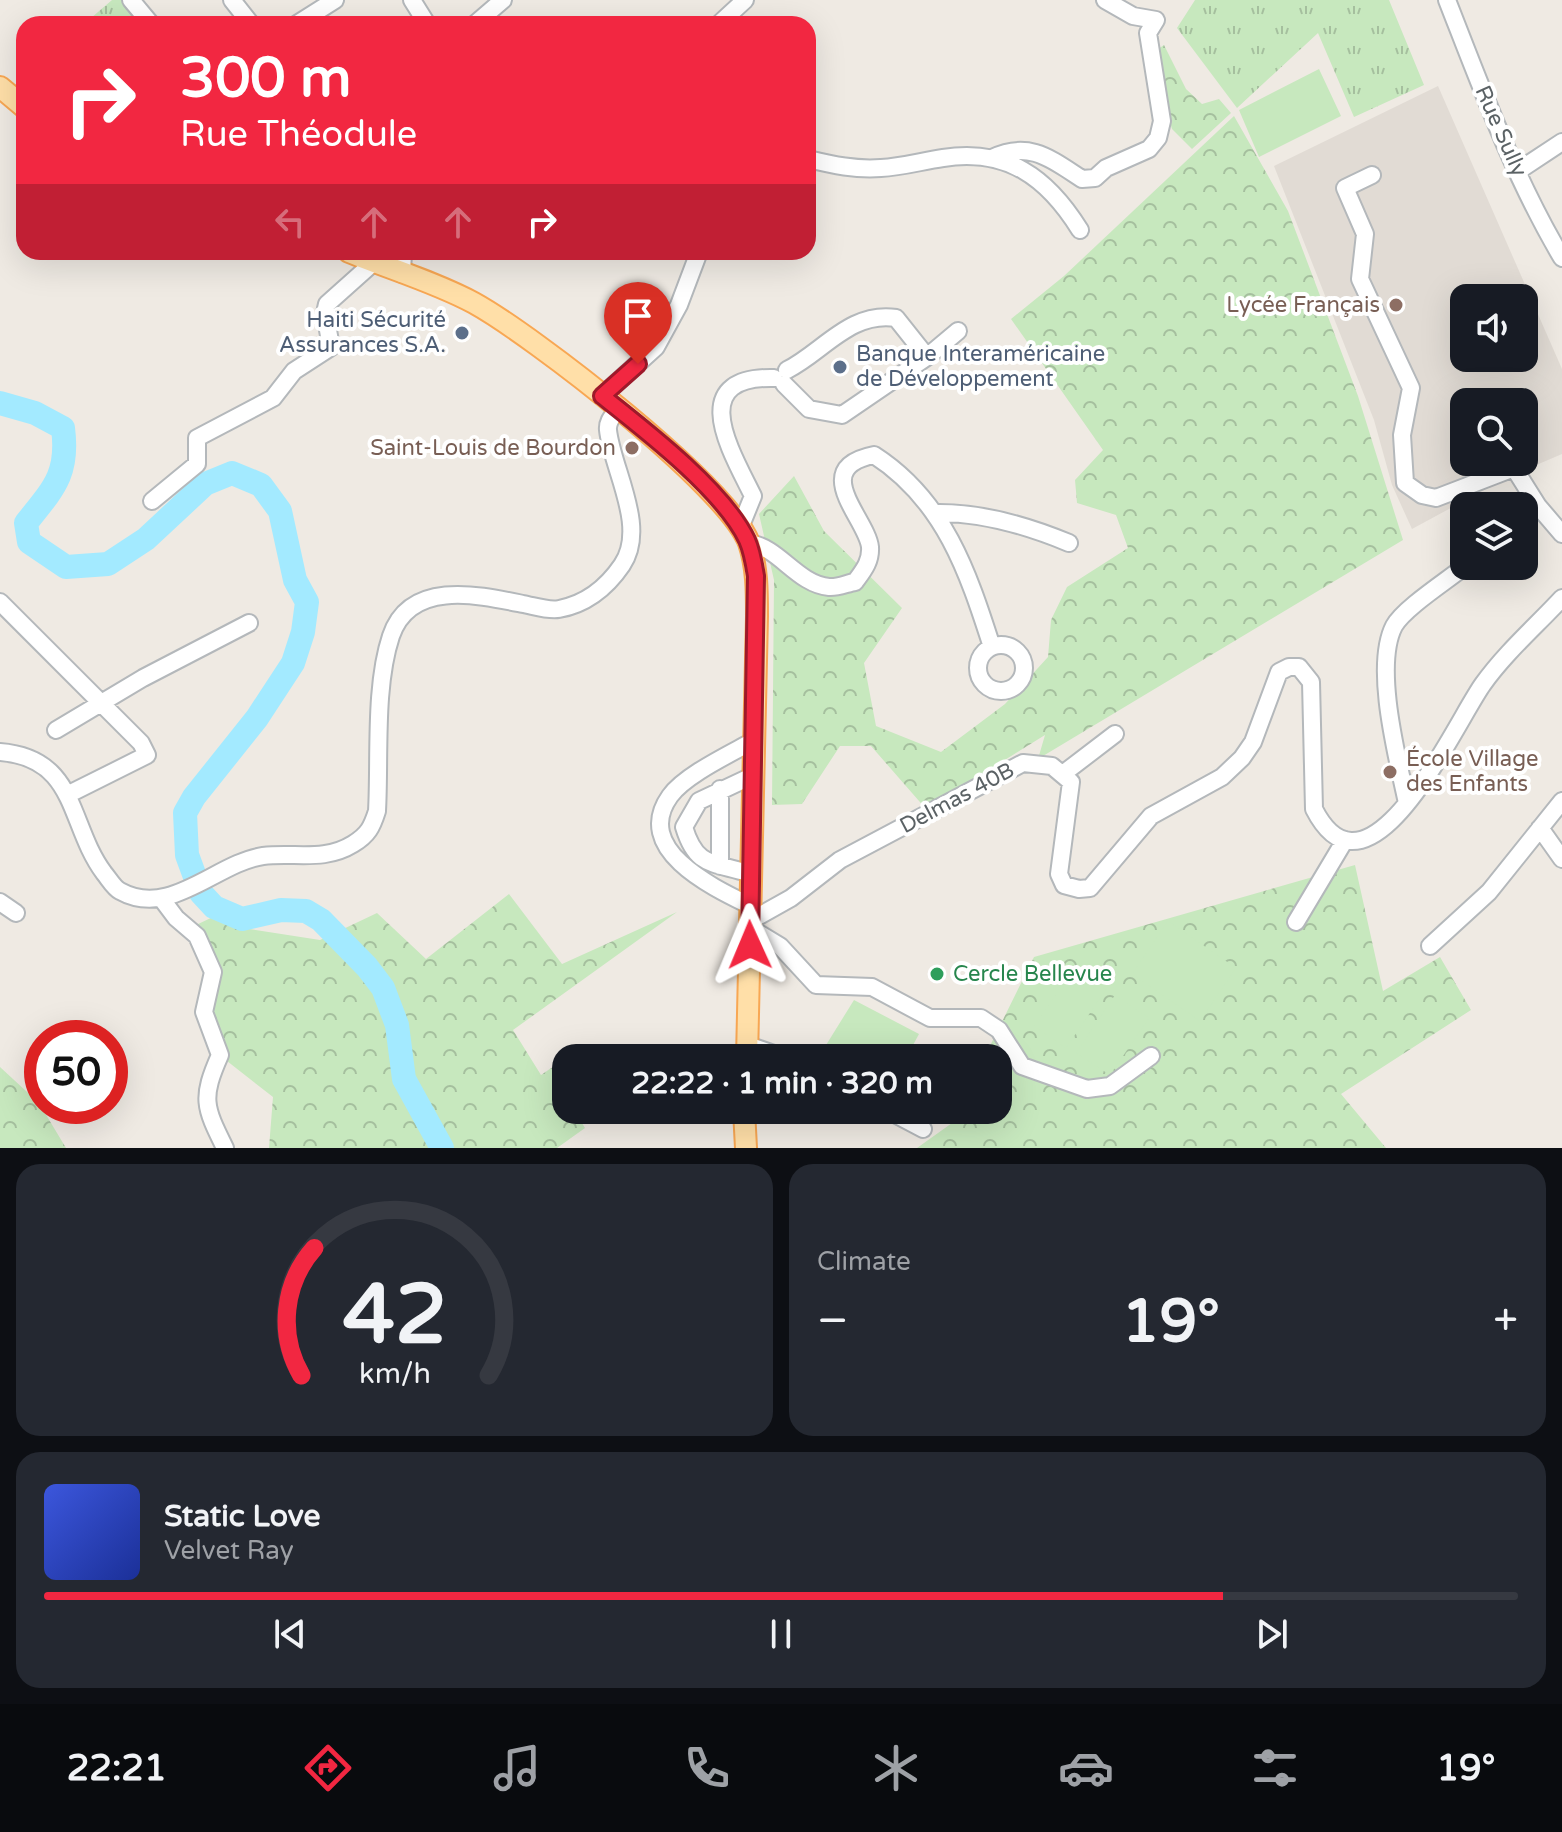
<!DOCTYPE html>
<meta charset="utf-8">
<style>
:root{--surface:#171b24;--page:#242831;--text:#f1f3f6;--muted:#9ea1a6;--line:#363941;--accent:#f22741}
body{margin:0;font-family:"Varela Round",sans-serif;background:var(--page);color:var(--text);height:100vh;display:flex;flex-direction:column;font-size:30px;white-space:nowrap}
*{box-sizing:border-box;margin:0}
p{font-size:26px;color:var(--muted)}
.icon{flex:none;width:44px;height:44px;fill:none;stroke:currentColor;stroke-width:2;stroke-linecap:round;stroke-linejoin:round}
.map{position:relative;height:1148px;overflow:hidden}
.side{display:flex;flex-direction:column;gap:16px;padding:16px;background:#0d0f14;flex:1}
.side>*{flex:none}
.top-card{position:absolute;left:16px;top:16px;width:800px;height:244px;border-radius:24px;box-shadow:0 8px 32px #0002;background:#f22741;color:#fff;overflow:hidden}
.controls{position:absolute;left:1450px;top:284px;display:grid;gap:16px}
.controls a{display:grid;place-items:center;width:88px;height:88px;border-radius:16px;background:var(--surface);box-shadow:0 8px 32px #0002;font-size:40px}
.speed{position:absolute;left:24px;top:1020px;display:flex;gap:16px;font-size:40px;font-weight:700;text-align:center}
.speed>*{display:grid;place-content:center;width:104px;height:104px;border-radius:50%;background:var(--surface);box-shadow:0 8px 32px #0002;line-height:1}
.speed .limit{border:12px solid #d22;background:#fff;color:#111}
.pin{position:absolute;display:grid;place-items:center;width:68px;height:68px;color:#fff;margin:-82px -34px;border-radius:50% 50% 50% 0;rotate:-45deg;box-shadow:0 0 8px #0007}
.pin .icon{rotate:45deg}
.me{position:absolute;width:88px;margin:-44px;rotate:359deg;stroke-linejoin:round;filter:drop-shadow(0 0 6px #0008)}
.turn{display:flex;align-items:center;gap:28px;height:168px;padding:0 32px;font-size:36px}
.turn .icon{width:104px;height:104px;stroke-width:2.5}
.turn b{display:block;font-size:56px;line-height:68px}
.lanes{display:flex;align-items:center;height:76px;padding:0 32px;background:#0003;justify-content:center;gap:40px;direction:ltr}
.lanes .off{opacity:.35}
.big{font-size:60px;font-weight:700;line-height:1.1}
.side .widget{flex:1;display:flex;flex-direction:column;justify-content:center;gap:12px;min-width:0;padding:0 28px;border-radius:24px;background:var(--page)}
.side .dial{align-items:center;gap:0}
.dial svg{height:208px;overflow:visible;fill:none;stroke:var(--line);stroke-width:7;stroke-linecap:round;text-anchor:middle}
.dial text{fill:var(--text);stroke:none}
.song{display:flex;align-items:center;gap:24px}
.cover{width:96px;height:96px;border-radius:12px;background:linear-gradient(135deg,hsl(230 70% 55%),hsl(230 70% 35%))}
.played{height:8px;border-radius:4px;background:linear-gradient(90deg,var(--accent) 80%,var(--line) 80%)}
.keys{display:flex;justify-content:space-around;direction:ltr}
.heat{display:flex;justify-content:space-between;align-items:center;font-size:44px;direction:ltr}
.side .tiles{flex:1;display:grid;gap:16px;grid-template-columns:1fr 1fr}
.widget:last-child{grid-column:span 2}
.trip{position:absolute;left:552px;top:1044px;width:460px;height:80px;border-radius:24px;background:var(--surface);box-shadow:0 8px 32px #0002;font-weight:700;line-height:80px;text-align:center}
.tab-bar{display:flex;height:128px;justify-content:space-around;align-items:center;background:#090b0e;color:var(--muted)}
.tab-bar .icon{width:56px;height:56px}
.tab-bar .active{color:var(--accent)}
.tab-bar b{font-size:36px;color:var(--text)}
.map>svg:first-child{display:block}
.education{fill:#e1dbd4;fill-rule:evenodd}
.grass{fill:url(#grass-tufts)}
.forest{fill:url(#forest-crowns)}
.garden{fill:#c7e8be}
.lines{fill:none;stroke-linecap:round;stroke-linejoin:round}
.river{stroke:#a3eaff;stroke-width:24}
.minor-casing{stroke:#b4b8bb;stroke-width:20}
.major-casing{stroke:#f8a753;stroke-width:24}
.minor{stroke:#fff;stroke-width:16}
.major{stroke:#ffdfa8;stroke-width:20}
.route-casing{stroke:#9d192a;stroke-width:20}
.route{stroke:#f22741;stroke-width:14}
.education-dot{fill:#8d6e63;stroke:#fff;stroke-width:3}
.service-dot{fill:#5c6f8a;stroke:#fff;stroke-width:3}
.leisure-dot{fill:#2e9e5b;stroke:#fff;stroke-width:3}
.labels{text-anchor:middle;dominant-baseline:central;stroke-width:8;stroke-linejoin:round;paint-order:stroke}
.street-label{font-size:22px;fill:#5b6265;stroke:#fff}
.education-label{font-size:22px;fill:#785e54;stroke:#fff;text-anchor:end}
.service-label{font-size:22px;fill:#4e5e75;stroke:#fff;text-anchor:end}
.leisure-label{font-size:22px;fill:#27864d;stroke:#fff;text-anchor:start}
</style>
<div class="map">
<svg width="1562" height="1148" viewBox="0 0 1562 1148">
<defs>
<pattern id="grass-tufts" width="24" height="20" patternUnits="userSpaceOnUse" patternTransform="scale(2)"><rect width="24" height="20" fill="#c7e8be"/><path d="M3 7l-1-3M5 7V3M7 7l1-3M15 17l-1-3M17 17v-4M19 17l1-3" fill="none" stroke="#a5bf9e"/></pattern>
<pattern id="forest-crowns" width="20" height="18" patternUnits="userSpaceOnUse" patternTransform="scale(2)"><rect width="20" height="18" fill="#c7e8be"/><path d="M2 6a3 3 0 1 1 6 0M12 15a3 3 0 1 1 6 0" fill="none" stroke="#a5bf9e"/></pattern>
</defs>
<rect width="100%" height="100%" fill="#efeae3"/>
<path class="education" d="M1438,86L1562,369V454L1508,477L1412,529L1392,485L1374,420L1274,166ZM1464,298H1524V358H1464ZM1464,402H1524V462H1464Z"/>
<path class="grass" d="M112,0H131L150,24H84Z
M1195,0H1389L1424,85L1354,117L1318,33L1237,108L1177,28Z"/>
<path class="forest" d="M1164,45L1186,89L1202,104L1219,99L1231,113L1192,149L1172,129L1149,55Z
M1234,116L1288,211L1358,396L1403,540L1038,759L1045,735L926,809L871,746H840L802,804L772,805L774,580L759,514L794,476L824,531L902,608L864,663L876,726L941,752L1005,704L1048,657L1051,620L1067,587L1128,548L1116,515L1077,503L1075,480L1103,450L1011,319L1064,276Z
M1355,865L1383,991L1440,957L1471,1010L1341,1094L1386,1148H917L952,1123L959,1110H998V1058H984L1034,957Z
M509,894L562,964L677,912L513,1030L541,1075L566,1058V1110H574L585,1128L557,1148H269L273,1097L227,1061L208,1008L221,970L196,925L215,916L236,927L320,940L377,913L426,959Z
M0,1067L39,1103L66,1148H0Z"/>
<path class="garden" d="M1319,69L1341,116L1259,157L1239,110Z
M1168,921L1236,968L1200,1021L1132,974Z
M1076,966L1107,988L1066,1048L1034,1026Z
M1115,995L1149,1018L1110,1075L1076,1053Z
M854,1000L919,1034L906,1058H818Z"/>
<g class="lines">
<path class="river" d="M0,403L35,413L63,428C69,474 54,488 26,523L29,542L66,567L108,564L146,539L205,484L232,473L261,485L280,511L295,580L307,602L303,632L293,663L257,718L194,797L185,813L187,855L201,893L214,907L242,919L281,910L306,911L321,920L367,967L383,988L397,1025L404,1079L442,1148"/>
<g class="minor-casing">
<path id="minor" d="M131,0L151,24
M232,0L251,24
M412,0L427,24
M1447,0C1481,87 1514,177 1562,258
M297,24L335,0
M475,24L503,0
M719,24L745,0
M992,158C1029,140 1051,159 1082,179L1095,178L1106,168L1149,149L1158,138L1162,121L1148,33L1156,20L1133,16L1105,0
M808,159C833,165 856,170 881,168C902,167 922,161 943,158C1007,148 1047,177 1080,230
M1518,171L1562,142
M1372,175L1345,188L1365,234L1360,279L1411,388L1402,435L1405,483L1422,495L1436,498L1514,468L1538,506L1562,534
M402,274L403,252
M787,370C823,352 850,311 896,318L927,357
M784,384L809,409L842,415L927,357L958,331
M602,396L656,347L679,305L699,252
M152,501L197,464V438L273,398L294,371L331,347L325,313L327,304L374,262
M935,513C980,512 1028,526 1069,543
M1524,517L1538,506
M740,528L753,496C731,451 685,376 774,378
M749,543C779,547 797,584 829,587C837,588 848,583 855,582C863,571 871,562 870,547C867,519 808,468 874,455C944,500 968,572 992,647
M0,602L141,743L147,755L69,794
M978 668a23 23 0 1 1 46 0a23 23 0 1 1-46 0Z
M56,730L143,678L249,623
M0,752C78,758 68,825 104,873C109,879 114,888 120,891C170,919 216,863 263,856C295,852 324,862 353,844C368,835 372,827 377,811C380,758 374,687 391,636C410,579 479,595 523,604C534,606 548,611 559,609C586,604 607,587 622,565C648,527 612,469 608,430C607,421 613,416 618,409
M1064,773L1115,734
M1407,803C1398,760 1373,667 1394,626C1404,608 1448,580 1465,566
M1540,828L1562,859
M720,866V789
M748,873C712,862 696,867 684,827L699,801L752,776
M161,898L176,918L197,936L213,972L204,1012L220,1055C201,1098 204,1106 225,1148
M0,902L16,913
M749,905C712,887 632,849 670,796C685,775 730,754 753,741
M750,921L791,898L840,860L1023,763L1052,766L1071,782L1059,874L1064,885L1079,889L1090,888L1151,816L1222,777L1242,758L1253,742L1279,672L1289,667H1299L1311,682L1314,809C1369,917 1456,721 1483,684C1505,653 1536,626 1562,598
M1296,922L1345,840
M750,928L780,946L816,985L872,987L930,1018H981L999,1030L1022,1066L1087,1089L1110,1086L1151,1056
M1430,946L1489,892L1562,801
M748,1045L785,1058
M887,1110L923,1129"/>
</g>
<g class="major-casing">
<path id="major" d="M0,87L24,107
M349,252C390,269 435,282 474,303C532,335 727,485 749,543C757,567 757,591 757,616L747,1058
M744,1110L746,1148"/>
</g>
<use href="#minor" class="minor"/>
<use href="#major" class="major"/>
</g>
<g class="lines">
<g class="route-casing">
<path id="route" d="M638,364L602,396C645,430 724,491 747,540C752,551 754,564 756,576L750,945"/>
</g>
<use href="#route" class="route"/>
</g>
<g class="education-dot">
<circle cx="1396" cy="305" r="8"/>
<circle cx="632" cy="448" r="8"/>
<circle cx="1390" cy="772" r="8"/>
</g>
<g class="service-dot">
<circle cx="462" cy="333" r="8"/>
<circle cx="840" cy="367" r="8"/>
</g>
<circle class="leisure-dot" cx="937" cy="974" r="8"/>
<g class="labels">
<g class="street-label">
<text transform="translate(1501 131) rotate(66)">Rue Sully</text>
<text transform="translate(957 798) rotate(-28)">Delmas 40B</text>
</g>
<g class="education-label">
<text x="1380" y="305">Lycée Français</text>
<text x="616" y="448">Saint-Louis de Bourdon</text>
<text x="1406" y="759" text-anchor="start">École Village<tspan x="1406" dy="25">des Enfants</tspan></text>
</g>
<g class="service-label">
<text x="446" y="320">Haiti Sécurité<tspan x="446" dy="25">Assurances S.A.</tspan></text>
<text x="856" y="354" text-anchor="start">Banque Interaméricaine<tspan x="856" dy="25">de Développement</tspan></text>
</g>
<g class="leisure-label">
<text x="953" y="974">Cercle Bellevue</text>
</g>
</g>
</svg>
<div class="controls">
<a><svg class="icon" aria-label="sound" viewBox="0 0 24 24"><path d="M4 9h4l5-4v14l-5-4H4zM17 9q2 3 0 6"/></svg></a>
<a><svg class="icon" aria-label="search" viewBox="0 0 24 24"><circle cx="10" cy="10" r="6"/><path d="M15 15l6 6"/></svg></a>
<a><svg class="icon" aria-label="layers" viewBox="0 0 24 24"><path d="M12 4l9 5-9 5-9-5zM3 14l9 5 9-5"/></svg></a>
</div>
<div class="speed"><div class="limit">50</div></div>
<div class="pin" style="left:638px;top:364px;background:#d93025"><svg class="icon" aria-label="arrive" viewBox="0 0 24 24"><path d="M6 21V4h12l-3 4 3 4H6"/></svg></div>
<svg class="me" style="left:750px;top:945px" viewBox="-20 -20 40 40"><path d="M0-17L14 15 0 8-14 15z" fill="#f22741" stroke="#fff" stroke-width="4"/></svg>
<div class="trip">22:22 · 1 min · 320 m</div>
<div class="top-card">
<div class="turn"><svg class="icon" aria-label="right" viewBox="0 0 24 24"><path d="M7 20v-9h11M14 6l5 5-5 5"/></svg><div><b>300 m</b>Rue Théodule</div></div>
<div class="lanes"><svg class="icon off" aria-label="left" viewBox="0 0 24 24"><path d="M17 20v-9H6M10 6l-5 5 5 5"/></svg><svg class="icon off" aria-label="ahead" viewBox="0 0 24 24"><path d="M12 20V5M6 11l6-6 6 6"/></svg><svg class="icon off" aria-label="ahead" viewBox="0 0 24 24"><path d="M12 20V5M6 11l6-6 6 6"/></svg><svg class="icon" aria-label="right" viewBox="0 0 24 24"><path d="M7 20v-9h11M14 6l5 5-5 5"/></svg></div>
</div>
</div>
<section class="side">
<div class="tiles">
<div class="widget dial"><svg viewBox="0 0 100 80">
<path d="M14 69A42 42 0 1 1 86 69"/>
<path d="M14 69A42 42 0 0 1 19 20" stroke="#f22741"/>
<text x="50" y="56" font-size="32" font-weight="700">42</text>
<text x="50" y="72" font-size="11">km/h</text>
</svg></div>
<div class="widget"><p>Climate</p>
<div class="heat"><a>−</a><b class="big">19°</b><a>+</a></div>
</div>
<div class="widget">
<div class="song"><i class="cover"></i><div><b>Static Love</b><p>Velvet Ray</p></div></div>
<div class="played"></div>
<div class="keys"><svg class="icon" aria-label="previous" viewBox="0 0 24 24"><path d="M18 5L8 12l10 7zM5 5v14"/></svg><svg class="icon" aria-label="pause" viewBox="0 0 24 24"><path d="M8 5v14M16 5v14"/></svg><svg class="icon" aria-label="next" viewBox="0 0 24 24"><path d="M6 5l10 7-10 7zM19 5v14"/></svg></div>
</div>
</div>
</section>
<nav class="tab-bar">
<b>22:21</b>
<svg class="icon active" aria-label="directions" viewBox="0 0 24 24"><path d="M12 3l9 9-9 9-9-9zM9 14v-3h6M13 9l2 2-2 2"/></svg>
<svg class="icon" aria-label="music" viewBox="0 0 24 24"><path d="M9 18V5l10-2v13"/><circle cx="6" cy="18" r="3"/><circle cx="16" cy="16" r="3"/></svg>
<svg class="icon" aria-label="phone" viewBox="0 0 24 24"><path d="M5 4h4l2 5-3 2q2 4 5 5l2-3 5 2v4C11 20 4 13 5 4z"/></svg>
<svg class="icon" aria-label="climate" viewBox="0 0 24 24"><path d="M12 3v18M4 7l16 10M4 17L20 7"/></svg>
<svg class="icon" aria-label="car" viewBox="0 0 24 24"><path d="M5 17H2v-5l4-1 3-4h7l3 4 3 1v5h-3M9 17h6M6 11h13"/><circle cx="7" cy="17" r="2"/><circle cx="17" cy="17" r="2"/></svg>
<svg class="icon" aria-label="filters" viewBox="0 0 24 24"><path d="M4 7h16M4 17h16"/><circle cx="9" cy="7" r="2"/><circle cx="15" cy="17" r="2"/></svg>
<b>19°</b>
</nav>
